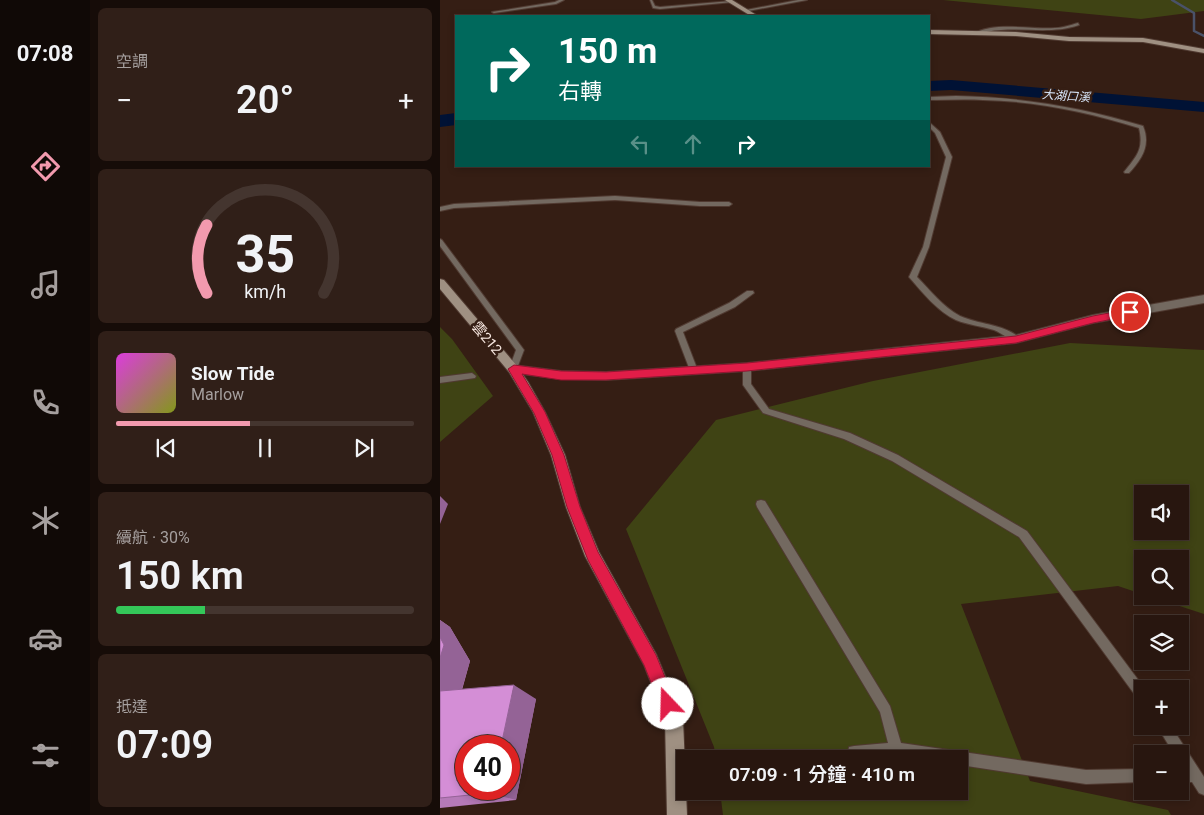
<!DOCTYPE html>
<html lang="zh-TW">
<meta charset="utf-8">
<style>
:root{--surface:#28160f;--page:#301f18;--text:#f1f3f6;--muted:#a59f9e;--line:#44352f;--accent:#f29aae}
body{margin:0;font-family:Roboto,"Noto Sans TC",sans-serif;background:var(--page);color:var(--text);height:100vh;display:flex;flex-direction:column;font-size:19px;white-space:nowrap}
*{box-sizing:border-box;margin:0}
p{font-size:16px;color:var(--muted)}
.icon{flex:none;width:28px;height:28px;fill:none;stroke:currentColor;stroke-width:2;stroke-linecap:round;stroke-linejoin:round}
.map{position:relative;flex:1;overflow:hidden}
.drawer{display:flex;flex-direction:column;gap:8px;padding:8px;background:#160c08;width:350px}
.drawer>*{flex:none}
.hud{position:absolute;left:15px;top:15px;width:475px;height:152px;border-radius:0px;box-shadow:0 2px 8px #0003,0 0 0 1px var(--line);background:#00695c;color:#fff;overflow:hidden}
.buttons{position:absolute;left:694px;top:485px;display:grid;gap:10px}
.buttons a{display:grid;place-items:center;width:55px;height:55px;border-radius:0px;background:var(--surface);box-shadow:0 2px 8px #0003,0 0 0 1px var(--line);font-size:25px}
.speed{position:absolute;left:15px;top:735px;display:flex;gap:10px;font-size:25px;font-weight:700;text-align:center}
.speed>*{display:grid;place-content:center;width:65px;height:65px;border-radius:50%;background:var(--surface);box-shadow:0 2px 8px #0003,0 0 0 1px var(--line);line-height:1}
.speed .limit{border:8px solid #d22;background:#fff;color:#111}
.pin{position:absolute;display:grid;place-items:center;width:42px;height:42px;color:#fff;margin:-21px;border:2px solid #fff;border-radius:50%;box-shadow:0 1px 5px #0007}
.me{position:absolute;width:55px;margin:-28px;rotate:339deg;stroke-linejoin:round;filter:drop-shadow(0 0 4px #0008)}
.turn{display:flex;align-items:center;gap:18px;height:105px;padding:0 20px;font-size:22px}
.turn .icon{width:65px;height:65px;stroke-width:2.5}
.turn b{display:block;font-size:35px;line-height:42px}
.lanes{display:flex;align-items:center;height:48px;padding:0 20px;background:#0003;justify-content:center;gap:25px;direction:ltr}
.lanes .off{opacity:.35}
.big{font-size:38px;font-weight:600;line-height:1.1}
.drawer .card{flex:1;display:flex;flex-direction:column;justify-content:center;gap:8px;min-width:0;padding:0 18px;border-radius:8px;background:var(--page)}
.drawer .dial{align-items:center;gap:0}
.dial svg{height:130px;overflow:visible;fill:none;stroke:var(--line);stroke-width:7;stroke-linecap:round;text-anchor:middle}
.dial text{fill:var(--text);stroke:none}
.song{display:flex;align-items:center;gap:15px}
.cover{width:60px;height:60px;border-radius:8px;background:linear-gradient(135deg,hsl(300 70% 55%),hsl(70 70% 35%))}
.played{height:5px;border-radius:2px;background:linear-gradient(90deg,var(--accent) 45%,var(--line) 45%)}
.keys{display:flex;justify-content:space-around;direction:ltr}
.heat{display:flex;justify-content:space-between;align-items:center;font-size:28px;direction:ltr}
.charge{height:8px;border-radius:4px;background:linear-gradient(90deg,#34c759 30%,var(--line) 0)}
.trip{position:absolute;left:236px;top:750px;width:292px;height:50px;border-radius:0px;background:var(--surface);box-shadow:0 2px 8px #0003,0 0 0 1px var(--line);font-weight:600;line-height:50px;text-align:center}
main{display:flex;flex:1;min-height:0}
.tabs{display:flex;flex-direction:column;width:90px;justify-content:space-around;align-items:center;background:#100906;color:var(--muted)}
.tabs .icon{width:35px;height:35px}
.tabs .selected{color:var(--accent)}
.tabs b{font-size:22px;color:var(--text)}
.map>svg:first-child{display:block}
.green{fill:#3f4314;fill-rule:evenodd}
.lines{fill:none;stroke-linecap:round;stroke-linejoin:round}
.stream{stroke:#4a5269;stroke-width:2.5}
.river{fill:#001235;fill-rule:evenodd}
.lane-casing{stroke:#503a31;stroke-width:2}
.street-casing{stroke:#503a31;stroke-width:2}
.secondary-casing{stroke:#503a31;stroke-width:2}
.lane{fill:#736960;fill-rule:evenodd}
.street{fill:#736960;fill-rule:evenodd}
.secondary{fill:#9f9082;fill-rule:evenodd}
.wall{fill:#b67ab8}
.shaded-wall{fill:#946396}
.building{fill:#d48ed6;stroke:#946396}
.route{fill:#e11d48;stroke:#92132f}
.labels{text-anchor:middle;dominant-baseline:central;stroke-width:5;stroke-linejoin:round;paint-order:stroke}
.far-water-label{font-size:12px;font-style:italic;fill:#d7e5f9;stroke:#351e14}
.street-label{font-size:14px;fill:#f8e8e1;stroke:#351e14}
</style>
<main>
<nav class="tabs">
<b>07:08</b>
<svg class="icon selected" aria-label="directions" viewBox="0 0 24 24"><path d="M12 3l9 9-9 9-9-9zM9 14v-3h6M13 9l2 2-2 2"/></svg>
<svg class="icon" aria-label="music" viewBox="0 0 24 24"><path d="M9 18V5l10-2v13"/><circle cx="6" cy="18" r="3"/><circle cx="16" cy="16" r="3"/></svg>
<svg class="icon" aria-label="phone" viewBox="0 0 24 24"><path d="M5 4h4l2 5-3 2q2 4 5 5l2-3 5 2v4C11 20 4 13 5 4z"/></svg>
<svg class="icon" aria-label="climate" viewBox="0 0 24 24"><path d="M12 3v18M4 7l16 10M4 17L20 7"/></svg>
<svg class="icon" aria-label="car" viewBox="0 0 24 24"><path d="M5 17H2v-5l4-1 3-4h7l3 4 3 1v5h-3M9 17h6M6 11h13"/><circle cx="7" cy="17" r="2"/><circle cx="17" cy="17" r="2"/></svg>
<svg class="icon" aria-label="filters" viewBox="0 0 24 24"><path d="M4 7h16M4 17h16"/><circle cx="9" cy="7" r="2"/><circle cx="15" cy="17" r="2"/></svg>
</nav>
<section class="drawer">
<div class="card"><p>空調</p>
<div class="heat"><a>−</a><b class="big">20°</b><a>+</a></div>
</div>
<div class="card dial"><svg viewBox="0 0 100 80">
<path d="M14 69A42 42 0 1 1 86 69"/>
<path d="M14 69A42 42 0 0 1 14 27" stroke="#f29aae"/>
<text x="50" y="56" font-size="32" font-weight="700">35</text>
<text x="50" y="72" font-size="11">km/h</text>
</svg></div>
<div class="card">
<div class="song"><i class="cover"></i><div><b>Slow Tide</b><p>Marlow</p></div></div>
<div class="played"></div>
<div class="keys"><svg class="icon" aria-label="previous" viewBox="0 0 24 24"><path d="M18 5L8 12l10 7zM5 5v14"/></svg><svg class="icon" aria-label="pause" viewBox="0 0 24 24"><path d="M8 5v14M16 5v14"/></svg><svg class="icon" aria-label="next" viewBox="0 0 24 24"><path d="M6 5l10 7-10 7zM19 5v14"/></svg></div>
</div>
<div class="card"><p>續航 · 30%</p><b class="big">150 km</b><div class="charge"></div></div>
<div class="card"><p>抵達</p><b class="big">07:09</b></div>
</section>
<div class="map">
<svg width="764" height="815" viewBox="0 0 764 815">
<rect width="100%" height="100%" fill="#351e14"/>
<path class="green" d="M503,0H764V11L701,19Z
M0,327L12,339L53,396L0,442Z
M630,343L764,350V614L709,596H740V559H702V594L678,586L521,604L590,781L728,810L731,815H283L280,791H520V759H276L274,747L186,529L276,420L433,381ZM702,494H740V531H702Z"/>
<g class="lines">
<path class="stream" d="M732,0L754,13V31L764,36"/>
<path class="river" d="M511,80L764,102V112L511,90L489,91V81Z
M16,113V125L0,127V115Z"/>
<g class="lane-casing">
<path id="lane" d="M119,0H124L116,4L54,13L52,12L115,2Z
M210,0H212L215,6L220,7L291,1L293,2L220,9L213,8Z
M358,0H367L308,11L306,10Z
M638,23L639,25C613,34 588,28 561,30C552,30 543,33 534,35L532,34C557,21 588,30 615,28C623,28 630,25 638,23Z
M516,96C580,97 641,107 703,126C711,145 702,159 689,173H685L684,172C697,156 704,149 699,128C648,112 596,101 543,100C525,99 507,100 489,100V97Z
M489,122L500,132L512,157L489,247L477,277C490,290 503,307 520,316C540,325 560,323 579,337L580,339L579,341C571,342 562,333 554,330C542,326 528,325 516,320C498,312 482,292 469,277L483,247L506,157L495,133L489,127Z
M175,196L260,202H289L292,204L289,206H260L175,200L14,208L0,211V207L14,204Z
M0,239L2,240L84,350L76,371L73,372L69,369L76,350L0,246Z
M307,291H313L314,293L295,307L243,332L258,371L254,374L251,373L235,331L236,329L289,303Z
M307,364L311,367V384L329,409L410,433L458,455L587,531L705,689H702V701L698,699L579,537L452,461L404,439L323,413L303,385V367Z
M32,373L36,376L35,378L0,383V377Z
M321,500L325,501L450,706L461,743L646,770L702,769V782L646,784L520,765V759H478L456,755L414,758L409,757L408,752L409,747L414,746L448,743L440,712L317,507L316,504L317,501Z
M717,726H731L764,777V795L759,793L752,782H740V768H743L740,764V754H734Z"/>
</g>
<g class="street-casing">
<path id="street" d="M764,295V303L653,323L576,343L307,371L166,380L121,379L73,373L67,369L73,365L121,371L166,372L307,363L576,335L653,315Z"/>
</g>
<g class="secondary-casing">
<path id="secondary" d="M285,0H292L318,16H311Z
M489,30L576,32L629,37L703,38L764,49V53L703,42L629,41L576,36L489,34Z
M0,279L4,280L77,366L88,382L105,412L125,455L140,507L159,552L216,654L243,719L247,815H227L225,719L204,665L145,556L126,507L111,455L93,412L69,372L0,289Z"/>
</g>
<use href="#lane" class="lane"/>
<use href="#street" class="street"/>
<use href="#secondary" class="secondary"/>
</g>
<path class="wall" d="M0,620L10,627L30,661L22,690L96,699L76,800L0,808Z"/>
<path class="shaded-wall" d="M0,496L8,504L0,524Z
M0,620L10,627L30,661L17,706L0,698Z
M74,685L96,699L76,800L50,793L51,789H69V746H61Z"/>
<path class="building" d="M0,637L4,645L0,658Z
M74,685L61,746H26V789H51L50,793L0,798V691Z"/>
<path class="route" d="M690,309L693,310V315L653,323L576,343L307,371L166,380H121L82,374L105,412L124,455L140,507L158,552L216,655L236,704L233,710L228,712L222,710L204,665L148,560L127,507L112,455L94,413L68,369L74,365L121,371L166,372L307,363L576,336L653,316Z"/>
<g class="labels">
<g class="far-water-label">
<text transform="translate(626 96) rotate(4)">大湖口溪</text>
</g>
<g class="street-label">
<text transform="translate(47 338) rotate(50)">雲212</text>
</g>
</g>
</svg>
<div class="buttons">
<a><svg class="icon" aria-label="sound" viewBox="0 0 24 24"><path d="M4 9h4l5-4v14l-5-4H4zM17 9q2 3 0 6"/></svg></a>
<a><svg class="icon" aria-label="search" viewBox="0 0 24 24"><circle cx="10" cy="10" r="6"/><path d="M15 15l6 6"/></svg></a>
<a><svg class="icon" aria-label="layers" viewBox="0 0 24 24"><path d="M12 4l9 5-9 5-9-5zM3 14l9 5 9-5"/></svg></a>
<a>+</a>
<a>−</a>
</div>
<div class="speed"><div class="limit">40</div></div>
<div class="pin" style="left:690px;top:312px;background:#d93025"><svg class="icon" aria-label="arrive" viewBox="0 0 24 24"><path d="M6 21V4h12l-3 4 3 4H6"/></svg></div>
<svg class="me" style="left:228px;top:704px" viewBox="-20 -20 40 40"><circle r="19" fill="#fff"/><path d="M0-13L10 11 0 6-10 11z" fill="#e11d48"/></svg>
<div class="trip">07:09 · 1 分鐘 · 410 m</div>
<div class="hud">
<div class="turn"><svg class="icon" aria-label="right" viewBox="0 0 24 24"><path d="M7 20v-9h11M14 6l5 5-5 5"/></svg><div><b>150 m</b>右轉</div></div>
<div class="lanes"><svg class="icon off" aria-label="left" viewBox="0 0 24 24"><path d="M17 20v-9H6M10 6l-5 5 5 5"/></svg><svg class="icon off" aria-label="ahead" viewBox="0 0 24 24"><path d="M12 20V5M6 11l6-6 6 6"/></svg><svg class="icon" aria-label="right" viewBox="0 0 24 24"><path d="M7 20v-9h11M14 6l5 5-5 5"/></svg></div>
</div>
</div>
</main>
